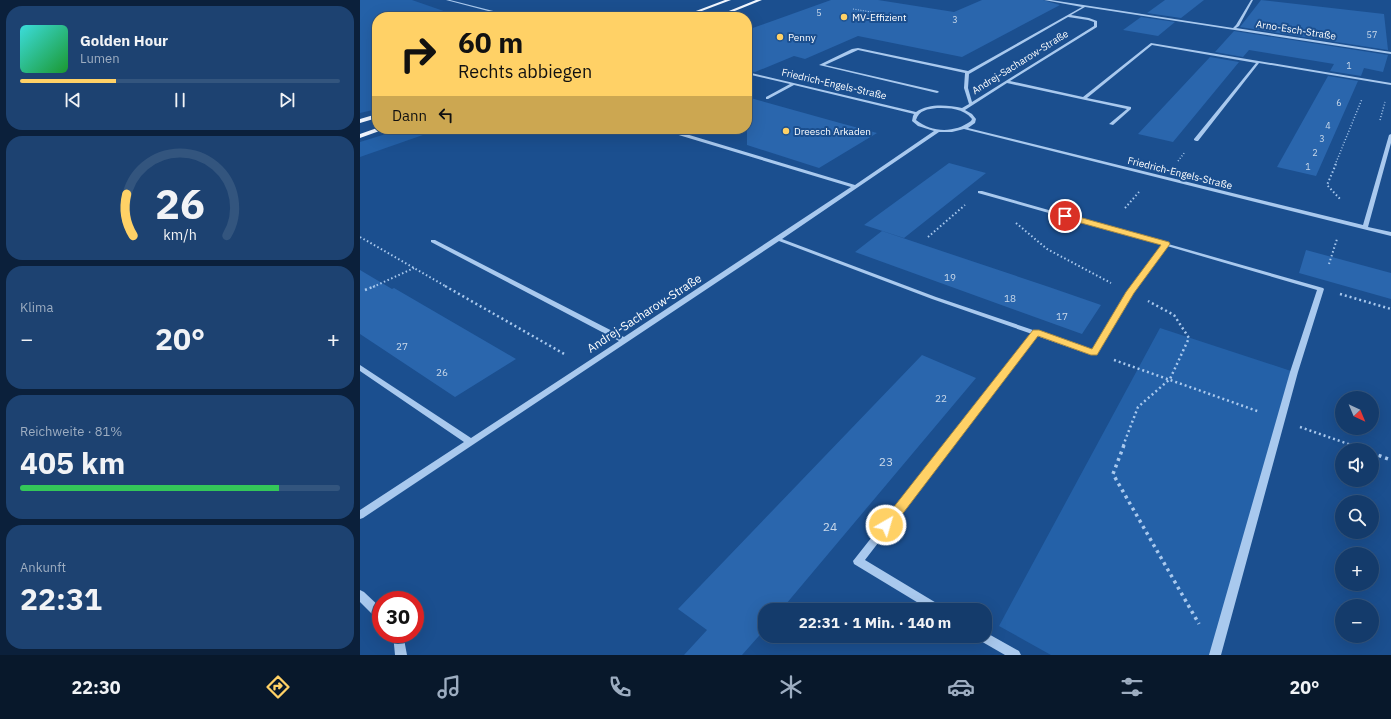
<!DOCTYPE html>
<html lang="de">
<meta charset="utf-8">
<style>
:root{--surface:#143b6b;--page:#1d4271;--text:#f1f3f6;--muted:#9dadc1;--line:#33557e;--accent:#ffd166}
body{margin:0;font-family:"IBM Plex Sans",sans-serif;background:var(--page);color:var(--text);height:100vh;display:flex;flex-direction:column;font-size:15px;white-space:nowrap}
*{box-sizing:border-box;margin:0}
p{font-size:13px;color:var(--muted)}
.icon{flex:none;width:22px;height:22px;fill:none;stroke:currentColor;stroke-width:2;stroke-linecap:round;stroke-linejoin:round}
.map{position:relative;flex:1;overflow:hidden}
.details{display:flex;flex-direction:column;gap:6px;padding:6px;background:#0b203b;width:360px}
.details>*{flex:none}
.guide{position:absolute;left:12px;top:12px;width:380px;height:122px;border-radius:16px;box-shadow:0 4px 16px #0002,0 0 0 1px var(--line);background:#ffd166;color:#111;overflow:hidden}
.needle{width:26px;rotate:136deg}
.buttons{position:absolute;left:975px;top:391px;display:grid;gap:8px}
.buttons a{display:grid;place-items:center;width:44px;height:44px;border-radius:50%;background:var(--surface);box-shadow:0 4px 16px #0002,0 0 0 1px var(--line);font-size:20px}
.speed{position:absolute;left:12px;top:591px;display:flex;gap:8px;font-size:20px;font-weight:700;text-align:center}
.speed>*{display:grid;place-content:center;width:52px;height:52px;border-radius:50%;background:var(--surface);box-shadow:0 4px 16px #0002,0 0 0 1px var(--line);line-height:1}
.speed .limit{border:6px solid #d22;background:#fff;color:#111}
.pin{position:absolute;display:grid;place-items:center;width:34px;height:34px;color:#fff;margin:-17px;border:2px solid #fff;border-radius:50%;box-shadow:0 1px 4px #0007}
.me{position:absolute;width:44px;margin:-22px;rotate:38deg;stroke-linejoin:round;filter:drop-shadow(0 0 3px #0008)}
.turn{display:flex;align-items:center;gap:14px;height:84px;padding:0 20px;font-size:18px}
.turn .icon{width:52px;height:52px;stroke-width:2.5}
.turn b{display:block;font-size:28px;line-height:34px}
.then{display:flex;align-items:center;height:38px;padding:0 20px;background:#0003;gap:8px;font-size:15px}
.big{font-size:30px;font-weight:700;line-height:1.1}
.details .widget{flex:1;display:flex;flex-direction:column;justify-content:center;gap:6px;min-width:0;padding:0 14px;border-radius:16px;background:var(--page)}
.details .dial{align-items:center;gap:0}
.dial svg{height:104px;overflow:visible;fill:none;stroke:var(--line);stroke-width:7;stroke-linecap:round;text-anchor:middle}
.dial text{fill:var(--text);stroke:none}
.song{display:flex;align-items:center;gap:12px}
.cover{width:48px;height:48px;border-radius:6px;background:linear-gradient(135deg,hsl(180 70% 55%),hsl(130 70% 35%))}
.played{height:4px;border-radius:2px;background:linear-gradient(90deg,var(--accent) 30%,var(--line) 30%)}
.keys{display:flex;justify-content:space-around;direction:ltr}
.heat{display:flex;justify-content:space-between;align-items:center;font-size:22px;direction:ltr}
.charge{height:6px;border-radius:3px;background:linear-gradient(90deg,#34c759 81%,var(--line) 0)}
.trip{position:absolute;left:398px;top:603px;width:234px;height:40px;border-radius:16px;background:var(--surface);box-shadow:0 4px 16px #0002,0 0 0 1px var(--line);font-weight:700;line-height:40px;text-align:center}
.menu{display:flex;height:64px;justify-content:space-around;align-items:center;background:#08182b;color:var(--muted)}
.menu .icon{width:28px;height:28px}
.menu .selected{color:var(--accent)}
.menu b{font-size:18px;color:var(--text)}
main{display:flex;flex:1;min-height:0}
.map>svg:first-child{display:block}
.green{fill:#2461a8}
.building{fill:#2a66ad}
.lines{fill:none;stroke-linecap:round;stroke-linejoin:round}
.path-far4{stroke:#a9c9ee;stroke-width:1;stroke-dasharray:1 1.5;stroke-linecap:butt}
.path-far3{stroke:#a9c9ee;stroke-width:1.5;stroke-dasharray:1 2;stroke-linecap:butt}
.path-far2{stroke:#a9c9ee;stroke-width:2;stroke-dasharray:1.5 2.5;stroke-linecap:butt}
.path-far1{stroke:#a9c9ee;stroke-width:2.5;stroke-dasharray:2 3;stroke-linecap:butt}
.path{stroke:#a9c9ee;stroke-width:3.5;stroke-dasharray:3 4;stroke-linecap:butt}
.minor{fill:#a9c9ee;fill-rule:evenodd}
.major{fill:#f0f6ff;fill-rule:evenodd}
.route{fill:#ffd166;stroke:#a68842}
.poi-dot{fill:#ffd166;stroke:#1b4f8f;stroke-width:1.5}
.labels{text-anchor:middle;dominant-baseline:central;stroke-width:4;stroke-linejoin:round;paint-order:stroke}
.far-number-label{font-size:9px;fill:#cad9ea}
.far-poi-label{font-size:10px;fill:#fff;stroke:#1b4f8f;text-anchor:start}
.far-street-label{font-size:10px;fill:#fff;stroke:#1b4f8f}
.number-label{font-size:10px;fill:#cad9ea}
.street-label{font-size:12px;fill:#fff;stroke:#1b4f8f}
.near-number-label{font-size:12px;fill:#cad9ea}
</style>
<main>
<section class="details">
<div class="widget">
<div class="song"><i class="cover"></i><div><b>Golden Hour</b><p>Lumen</p></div></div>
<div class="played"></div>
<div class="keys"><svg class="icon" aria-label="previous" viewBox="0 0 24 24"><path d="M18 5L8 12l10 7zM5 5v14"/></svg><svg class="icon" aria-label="pause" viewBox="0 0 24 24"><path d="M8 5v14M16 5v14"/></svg><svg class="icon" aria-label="next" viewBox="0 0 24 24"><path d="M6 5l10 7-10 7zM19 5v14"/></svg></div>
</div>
<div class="widget dial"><svg viewBox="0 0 100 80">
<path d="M14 69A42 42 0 1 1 86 69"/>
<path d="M14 69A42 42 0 0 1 9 37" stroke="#ffd166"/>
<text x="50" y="56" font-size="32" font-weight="700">26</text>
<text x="50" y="72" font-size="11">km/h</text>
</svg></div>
<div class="widget"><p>Klima</p>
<div class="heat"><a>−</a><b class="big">20°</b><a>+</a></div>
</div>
<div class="widget"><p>Reichweite · 81%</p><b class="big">405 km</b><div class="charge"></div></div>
<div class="widget"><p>Ankunft</p><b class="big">22:31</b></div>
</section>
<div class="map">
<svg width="1031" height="655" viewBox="0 0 1031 655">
<rect width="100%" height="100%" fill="#1b4f8f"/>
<path class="green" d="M0,0H52L101,17H17V109L0,113Z
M42,129H80L0,157V142Z
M800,328L934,372L855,655H691L639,626Z"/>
<path class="building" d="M471,0H518L594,12L622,0H683L700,5L602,57L498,36L445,59L434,56L395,72L387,71V30Z
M805,0H844L821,18L787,13Z
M901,0L1024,14L1028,50L880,27Z
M781,17L815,22L798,36L763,30Z
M874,31L1028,55L1023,72L1004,68L1001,76L970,71L974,64L889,50L883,57L855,52Z
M850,57L879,62L813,142L778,134Z
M968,76L998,81L956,176L917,167Z
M387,97L480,123L517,133L459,168L387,145Z
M589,163L626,173L544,238L504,225Z
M522,231L689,287L741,305L722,334L495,252Z
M946,250L1031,273V299L939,273Z
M0,270L32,289L34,288L156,359L95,397L0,334Z
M562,355L616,378L421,610H405V629L382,655H324L347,630L318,609Z"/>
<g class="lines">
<path class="path-far4" d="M493,9L530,15"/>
<path class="path-far3" d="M1020,120L1025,102
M818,161L825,152
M975,165L1002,99"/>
<path class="path-far2" d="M976,164L967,185L981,200
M765,208L779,192
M656,223L687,249L751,283
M0,237L87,287
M568,237L605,205
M969,264L977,239
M13,287L54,268"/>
<path class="path-far1" d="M85,286L206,355
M5,290L15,286
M980,294L1031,309
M754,360L900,412
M940,427L994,446
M763,446L778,407L810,379L829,338L814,315L788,301"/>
<path class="path" d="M764,445L753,474L839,624
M991,445L1004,450
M1012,453L1031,460"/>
<path class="minor" d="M86,0H90L157,17H151Z
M684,0H691L873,28L876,25L891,0H893L879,26L876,28L1031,52V54L725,7L711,15L729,18L737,21V27L650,81L723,97L791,43L1031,83V85L899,63L838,141H836L834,140V139L896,63L792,45L727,98L771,107V109L753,125L749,124L767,109L647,83L605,110L612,114L616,119L615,123L608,128L1003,225L1029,135L1031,134V143L1008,227L1031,232V236L604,129L592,132H579L422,239L576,297L732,350L767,292L802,245L618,193V191H622L963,288L964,289L938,372L861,655H849L930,372L957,290L807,246L773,292L737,355H731L677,336L505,560L583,607L584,610H570L494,564L493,561L672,334L572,299L419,241L3,518L0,519V510L104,442L0,371V365L111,438L259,341L71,242V240H75L264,337L491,187L312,133V131H316L495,185L574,131L558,126L552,121L553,116L554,114L434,85L408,99H406V97L430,84L387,74V72L556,112C569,103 588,105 602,108L609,104L604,88L605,73L498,50L465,65L578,91L579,92L577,93L459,65L492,49L498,48L608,71L722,7ZM708,17L728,20L734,22V26L612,102L608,88L609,74ZM577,108C590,108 603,108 612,119L611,121C595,133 572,133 556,120C559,110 568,109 577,108Z
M0,590L4,592L21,608V620L17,619L0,602Z
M625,632L659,651L661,655H645L619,640L618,636H625Z
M33,634H43L47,655H35Z"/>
<path class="major" d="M365,0H371L326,17H320Z
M396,0H402L360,17H354Z
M17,114V118L0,123V119Z
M17,128L25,129L0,138V134Z"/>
</g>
<path class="route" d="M703,214H708L809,242L810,244L774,293L737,355H731L678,336L531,529L526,530L522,529L520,525L522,522L673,330H679L732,349L766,292L801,245L703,218Z"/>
<g class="poi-dot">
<circle cx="484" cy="17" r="4"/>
<circle cx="420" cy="37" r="4"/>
<circle cx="426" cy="131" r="4"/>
</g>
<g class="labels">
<g class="far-number-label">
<text x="459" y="12">5</text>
<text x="595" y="19">3</text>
<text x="1012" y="34">57</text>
<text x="989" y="65">1</text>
<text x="979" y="102">6</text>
<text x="968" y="125">4</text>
<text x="962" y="138">3</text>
<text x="955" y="152">2</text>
<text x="948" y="166">1</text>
</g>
<g class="far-poi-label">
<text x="492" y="17">MV-Effizient</text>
<text x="428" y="37">Penny</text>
<text x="434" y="131">Dreesch Arkaden</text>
</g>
<g class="far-street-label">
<text transform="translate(936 30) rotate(9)">Arno-Esch-Straße</text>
<text transform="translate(660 62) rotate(-32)">Andrej-Sacharow-Straße</text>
<text transform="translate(474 84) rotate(13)">Friedrich-Engels-Straße</text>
<text transform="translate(820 173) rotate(14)">Friedrich-Engels-Straße</text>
</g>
<g class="number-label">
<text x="590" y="277">19</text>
<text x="650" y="298">18</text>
<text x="702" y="316">17</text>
<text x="42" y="346">27</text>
<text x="82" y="372">26</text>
<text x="581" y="398">22</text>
</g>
<g class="street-label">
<text transform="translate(284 313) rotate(-33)">Andrej-Sacharow-Straße</text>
</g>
<g class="near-number-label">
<text x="526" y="461">23</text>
<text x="470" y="526">24</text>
</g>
</g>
</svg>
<div class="buttons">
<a><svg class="needle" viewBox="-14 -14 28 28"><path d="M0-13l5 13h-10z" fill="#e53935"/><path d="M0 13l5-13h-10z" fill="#9dadc1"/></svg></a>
<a><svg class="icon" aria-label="sound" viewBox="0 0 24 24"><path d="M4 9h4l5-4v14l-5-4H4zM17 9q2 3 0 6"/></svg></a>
<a><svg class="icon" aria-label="search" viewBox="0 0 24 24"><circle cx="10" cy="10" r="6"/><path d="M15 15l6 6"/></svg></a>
<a>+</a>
<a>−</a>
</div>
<div class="speed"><div class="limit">30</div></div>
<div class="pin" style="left:705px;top:216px;background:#d93025"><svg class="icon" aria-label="arrive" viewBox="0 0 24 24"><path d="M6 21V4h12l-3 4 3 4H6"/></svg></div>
<svg class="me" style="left:526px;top:525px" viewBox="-20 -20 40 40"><circle r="17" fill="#ffd166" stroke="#fff" stroke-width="3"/><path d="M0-11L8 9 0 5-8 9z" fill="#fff"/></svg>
<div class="trip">22:31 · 1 Min. · 140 m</div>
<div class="guide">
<div class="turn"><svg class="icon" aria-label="right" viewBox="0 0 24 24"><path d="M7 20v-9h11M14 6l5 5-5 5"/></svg><div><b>60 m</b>Rechts abbiegen</div></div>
<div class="then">Dann<svg class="icon" aria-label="left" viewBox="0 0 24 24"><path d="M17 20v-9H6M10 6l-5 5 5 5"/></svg></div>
</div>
</div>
</main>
<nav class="menu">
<b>22:30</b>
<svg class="icon selected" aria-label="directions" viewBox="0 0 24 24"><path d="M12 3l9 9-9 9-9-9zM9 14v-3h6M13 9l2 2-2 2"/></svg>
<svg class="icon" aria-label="music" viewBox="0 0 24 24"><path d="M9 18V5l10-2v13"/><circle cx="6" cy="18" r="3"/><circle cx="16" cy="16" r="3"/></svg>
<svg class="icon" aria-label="phone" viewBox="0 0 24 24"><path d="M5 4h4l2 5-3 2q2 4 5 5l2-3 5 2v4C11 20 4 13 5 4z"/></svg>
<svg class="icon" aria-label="climate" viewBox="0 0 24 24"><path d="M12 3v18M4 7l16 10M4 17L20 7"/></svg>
<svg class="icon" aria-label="car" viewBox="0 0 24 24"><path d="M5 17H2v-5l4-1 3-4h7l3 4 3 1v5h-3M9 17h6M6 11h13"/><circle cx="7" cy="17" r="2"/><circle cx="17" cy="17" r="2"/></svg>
<svg class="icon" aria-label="filters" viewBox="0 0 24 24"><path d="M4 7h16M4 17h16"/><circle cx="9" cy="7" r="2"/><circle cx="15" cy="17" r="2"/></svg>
<b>20°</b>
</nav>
